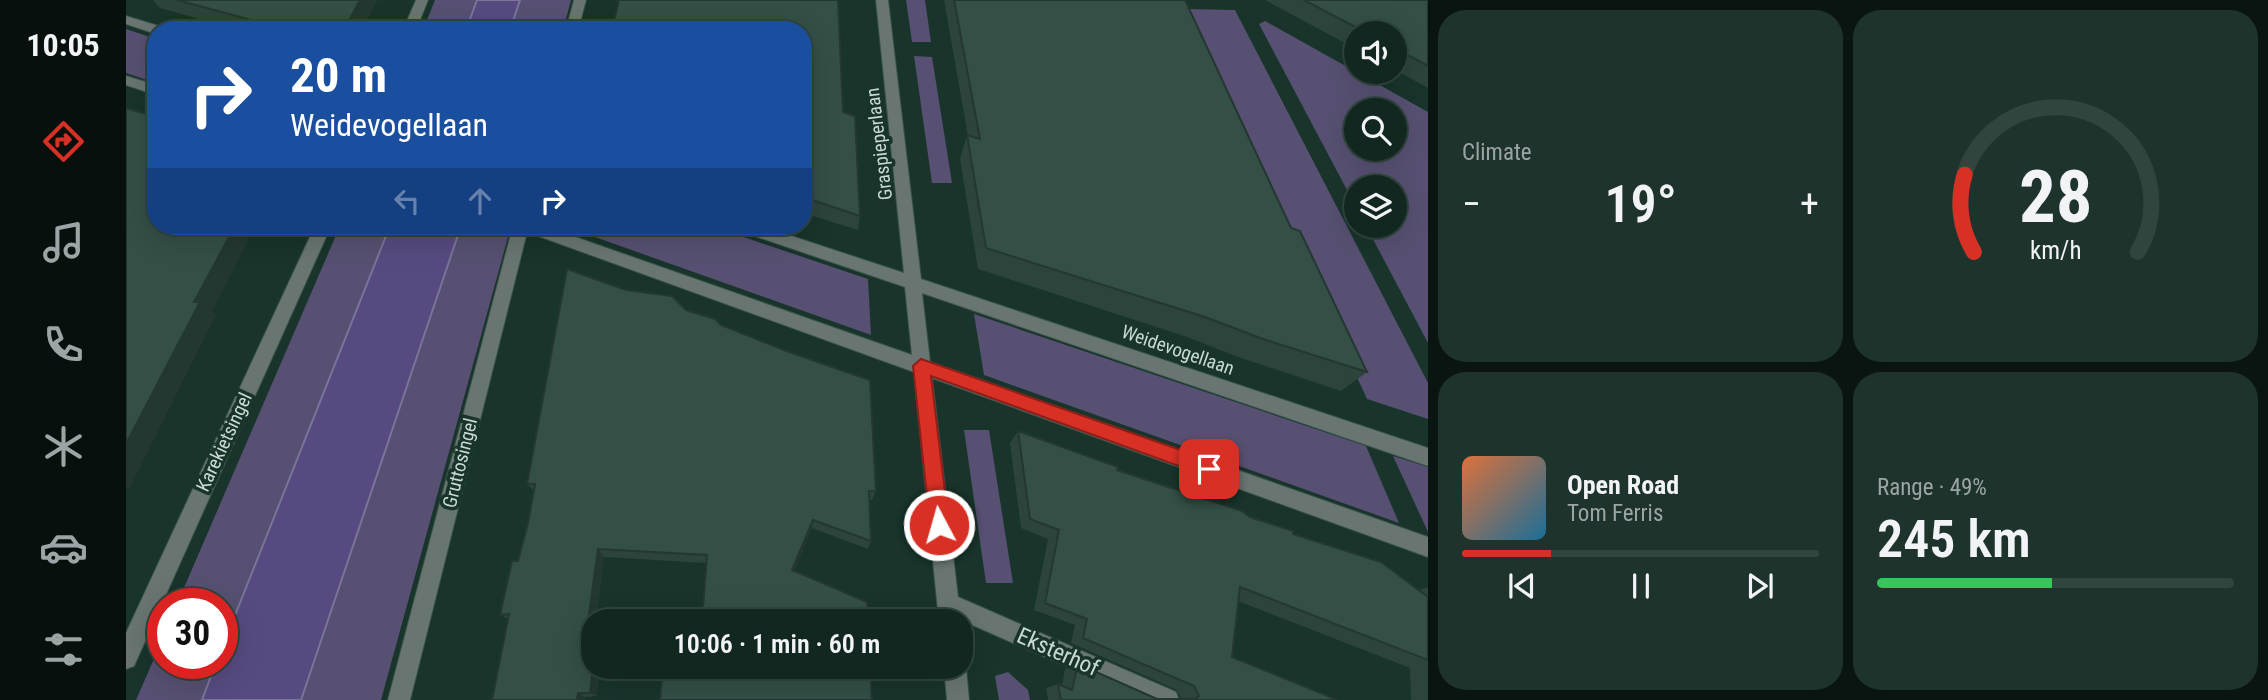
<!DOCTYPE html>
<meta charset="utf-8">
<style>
:root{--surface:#122720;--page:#1f332d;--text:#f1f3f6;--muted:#9ca5a5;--line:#31443e;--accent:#d93025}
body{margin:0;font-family:"Roboto Condensed",sans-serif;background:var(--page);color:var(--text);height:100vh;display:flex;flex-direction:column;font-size:26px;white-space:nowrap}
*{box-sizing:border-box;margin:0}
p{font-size:23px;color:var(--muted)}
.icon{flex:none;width:38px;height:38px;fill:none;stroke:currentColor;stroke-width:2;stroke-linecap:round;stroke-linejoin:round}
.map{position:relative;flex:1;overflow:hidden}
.details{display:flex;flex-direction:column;gap:10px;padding:10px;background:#0a1512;width:840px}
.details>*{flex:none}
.top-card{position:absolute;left:21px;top:21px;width:665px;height:214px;border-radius:28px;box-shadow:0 7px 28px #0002,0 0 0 2px var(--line);background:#1a4fa0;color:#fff;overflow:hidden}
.fabs{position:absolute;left:1218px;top:21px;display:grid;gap:14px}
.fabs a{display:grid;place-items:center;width:63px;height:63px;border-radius:50%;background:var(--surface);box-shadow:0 7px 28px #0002,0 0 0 2px var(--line);font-size:35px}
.speed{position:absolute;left:21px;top:588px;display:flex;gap:14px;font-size:35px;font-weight:700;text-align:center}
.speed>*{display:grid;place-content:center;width:91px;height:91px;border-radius:50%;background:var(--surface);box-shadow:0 7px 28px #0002,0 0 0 2px var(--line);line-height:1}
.speed .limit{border:10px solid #d22;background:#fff;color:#111}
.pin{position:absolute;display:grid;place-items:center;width:60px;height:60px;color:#fff;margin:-30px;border-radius:14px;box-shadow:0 4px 10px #0006}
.me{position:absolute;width:77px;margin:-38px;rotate:354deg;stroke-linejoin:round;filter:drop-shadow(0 0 5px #0008)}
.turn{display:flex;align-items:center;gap:24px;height:147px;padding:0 28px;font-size:32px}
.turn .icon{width:91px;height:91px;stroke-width:2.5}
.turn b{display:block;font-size:49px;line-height:60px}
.lanes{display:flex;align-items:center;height:66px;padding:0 28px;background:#0003;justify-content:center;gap:35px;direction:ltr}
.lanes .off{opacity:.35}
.big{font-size:52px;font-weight:600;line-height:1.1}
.details .tile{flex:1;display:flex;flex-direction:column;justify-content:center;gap:10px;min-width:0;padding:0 24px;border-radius:28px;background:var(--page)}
.details .dial{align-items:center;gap:0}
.dial svg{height:182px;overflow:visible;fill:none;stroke:var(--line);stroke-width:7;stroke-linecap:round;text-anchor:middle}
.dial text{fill:var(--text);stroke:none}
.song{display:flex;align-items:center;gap:21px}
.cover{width:84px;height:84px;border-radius:10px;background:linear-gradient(135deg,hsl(20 70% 55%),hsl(200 70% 35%))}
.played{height:7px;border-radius:4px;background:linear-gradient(90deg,var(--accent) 25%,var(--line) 25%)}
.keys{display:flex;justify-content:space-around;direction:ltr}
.heat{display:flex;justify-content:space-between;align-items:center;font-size:38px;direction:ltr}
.charge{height:10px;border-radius:5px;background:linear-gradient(90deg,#34c759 49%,var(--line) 0)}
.details .tiles{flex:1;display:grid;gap:10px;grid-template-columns:repeat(2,1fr)}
.trip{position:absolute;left:455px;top:609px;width:392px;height:70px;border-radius:28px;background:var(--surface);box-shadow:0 7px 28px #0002,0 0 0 2px var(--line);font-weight:600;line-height:70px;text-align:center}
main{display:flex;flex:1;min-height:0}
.tabs{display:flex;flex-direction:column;width:126px;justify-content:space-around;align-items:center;background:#07100d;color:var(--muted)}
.tabs .icon{width:49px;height:49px}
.tabs .current{color:var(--accent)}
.tabs b{font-size:32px;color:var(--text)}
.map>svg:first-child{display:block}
.green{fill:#575072;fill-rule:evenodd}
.water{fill:#574a80;stroke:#797599;stroke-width:2}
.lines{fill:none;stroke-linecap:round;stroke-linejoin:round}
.minor-casing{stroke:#385249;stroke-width:2}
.minor{fill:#687570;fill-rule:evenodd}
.wall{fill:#2c443c}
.shaded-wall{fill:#243731}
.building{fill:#334f46;stroke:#243731;stroke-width:2}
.route{fill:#d93025;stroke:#8d1f18;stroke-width:2}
.labels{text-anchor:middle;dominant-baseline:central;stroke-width:7;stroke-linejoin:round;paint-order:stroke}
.street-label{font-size:19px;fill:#c9d9d3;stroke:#18342b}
.near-street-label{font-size:23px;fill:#c9d9d3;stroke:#18342b}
</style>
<main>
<nav class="tabs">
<b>10:05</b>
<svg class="icon current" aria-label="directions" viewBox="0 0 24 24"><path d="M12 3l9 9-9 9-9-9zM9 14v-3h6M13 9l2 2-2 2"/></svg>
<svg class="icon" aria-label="music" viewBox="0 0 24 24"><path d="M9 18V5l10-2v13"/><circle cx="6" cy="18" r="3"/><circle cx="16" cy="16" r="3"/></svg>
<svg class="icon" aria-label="phone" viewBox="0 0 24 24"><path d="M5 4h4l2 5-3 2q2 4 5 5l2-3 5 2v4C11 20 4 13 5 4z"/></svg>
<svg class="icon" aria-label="climate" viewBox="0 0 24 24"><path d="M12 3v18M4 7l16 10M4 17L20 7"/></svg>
<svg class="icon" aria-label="car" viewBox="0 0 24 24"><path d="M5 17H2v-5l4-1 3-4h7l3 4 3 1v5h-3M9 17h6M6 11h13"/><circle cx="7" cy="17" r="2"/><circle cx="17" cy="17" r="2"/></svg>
<svg class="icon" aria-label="filters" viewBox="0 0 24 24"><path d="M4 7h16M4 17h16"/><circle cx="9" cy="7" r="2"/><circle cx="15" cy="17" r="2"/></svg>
</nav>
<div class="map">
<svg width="1302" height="700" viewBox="0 0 1302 700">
<rect width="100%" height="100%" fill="#18342b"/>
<path class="green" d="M309,0H351L340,30H297Z
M394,0H445L437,30H384Z
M780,0H799L805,42H786Z
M1061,9L1109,10L1302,383V419L1241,399Z
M1139,21L1302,112V343L1240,226H1269V187H1230V207L1133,24ZM1230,110H1269V149H1230Z
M0,29L30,39V83L0,73Z
M788,56L806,57L826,183H806Z
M214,226H264L96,648V604H51Z
M335,226H385L255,700H175Z
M438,226H585L742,279L745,335Z
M848,314L1240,446L1273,523L858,375Z
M838,430H863L887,583H860Z
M1267,456L1302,467V532Z
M37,638V663H90L76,700H10Z
M882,672L902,690L904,700H873L869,676Z"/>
<path class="water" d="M351,0H394L384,30H340Z
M264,226H335L175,700H76L90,663H96V648Z"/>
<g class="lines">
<g class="minor-casing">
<path id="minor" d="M290,0H302L290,30H277Z
M448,0H460L452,30H440Z
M750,0H762L795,279L1302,448V466L796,293L804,362L1302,537V557L806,378L832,597L1050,692L1053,700H1016L835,620L813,621L788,372L401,232L284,700H262L387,226H418L786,355L779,287L611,230L609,226H635L778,273Z
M0,16L36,27L37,30H30V34L0,24Z
M0,76L30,85V95L0,85Z
M189,226H205L8,666L0,669V633Z
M835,658L840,667L843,700H821L818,667H835Z"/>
</g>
<use href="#minor" class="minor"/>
</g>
<path class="wall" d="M27,0H251L236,30H113L34,8Z
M818,0H1059L1165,228L1241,372L1215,391L1115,358L1061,337L852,269L834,159L841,135L842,136Z
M1139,0H1302V88L1269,70V33H1230V49Z
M677,30L717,112L734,216L732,230L677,213Z
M892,431L991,470L1124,517L1167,534L1292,590L1302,587V700H1285L1284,668L1112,601L1106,657L1212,700H922L920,688L932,684L936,686L939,669L952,664L1031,699H1055L1051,690L945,643L949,625L908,610L922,539L895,528L884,443Z
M401,484L750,491L746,500H743L745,541L742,549L686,528L668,571L580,563L478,557L470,621H467L471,696L459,697V700L382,619L374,615L392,561L402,523L408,491Z"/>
<path class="shaded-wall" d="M234,0H251L236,30H218Z
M109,226H130L86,311L90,315L4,488L0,487V444L68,302Z
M687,520L686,528L666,577V570Z
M472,549L478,557L470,621H467V635L461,630Z
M467,667H475L471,696L464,693Z
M452,693L459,697V700H451Z"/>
<path class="building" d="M51,0H234L218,30H153L146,27L148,26Z
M493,0H712L717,112L729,116L734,216L677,197V30H486Z
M828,0H1059L1165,228L1174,231L1241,372L1137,339L1079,317L860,248L841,135L854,139Z
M1178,0H1302V66L1269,48V33H1241Z
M0,108L30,117V226H109L68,302H74L0,444Z
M441,269L500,290L546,296L560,310L589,319L595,325L663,352L744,380L750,491H743L745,541L687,520L666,570L741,602L742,621H576L581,555L472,549L461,630H467V667L464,693H452L451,700H366L383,614L374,615L386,561H392L402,523L409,484H401Z
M892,431L992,467L991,470L1116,511L1124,517L1167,531V534L1255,562L1302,597V660L1114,587L1106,657L1212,700H935L932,684L946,690L952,664L1031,699H1070L1073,696L1068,686L957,638L961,619L919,603L933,530L904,519Z
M537,667H744L746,700H534Z"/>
<path class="route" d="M795,359L1083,460L1089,463L1092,469L1089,474L1083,477L805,376L823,525L820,531L813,534L807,531L804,525L787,366Z"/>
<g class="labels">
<g class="street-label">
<text transform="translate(753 144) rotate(-97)">Graspieperlaan</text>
<text transform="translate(1052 350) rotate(19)">Weidevogellaan</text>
<text transform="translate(98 442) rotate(-65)">Karekietsingel</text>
<text transform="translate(334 463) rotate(-76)">Gruttosingel</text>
</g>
<g class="near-street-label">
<text transform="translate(932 652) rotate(24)">Eksterhof</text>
</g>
</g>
</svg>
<div class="fabs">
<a><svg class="icon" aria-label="sound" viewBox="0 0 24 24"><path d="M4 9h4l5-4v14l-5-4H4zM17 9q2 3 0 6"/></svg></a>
<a><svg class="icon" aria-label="search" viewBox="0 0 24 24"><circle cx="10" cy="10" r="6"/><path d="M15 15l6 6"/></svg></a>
<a><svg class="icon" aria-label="layers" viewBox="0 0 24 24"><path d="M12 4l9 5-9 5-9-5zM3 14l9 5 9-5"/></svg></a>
</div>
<div class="speed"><div class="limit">30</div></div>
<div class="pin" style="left:1083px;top:469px;background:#d93025"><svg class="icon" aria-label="arrive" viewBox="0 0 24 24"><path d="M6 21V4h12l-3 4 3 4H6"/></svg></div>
<svg class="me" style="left:813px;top:525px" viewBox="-20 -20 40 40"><circle r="17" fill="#d93025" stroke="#fff" stroke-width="3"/><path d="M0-11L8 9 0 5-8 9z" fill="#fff"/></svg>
<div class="trip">10:06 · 1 min · 60 m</div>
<div class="top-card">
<div class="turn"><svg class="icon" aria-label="right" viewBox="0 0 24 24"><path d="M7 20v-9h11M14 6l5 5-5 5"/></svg><div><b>20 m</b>Weidevogellaan</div></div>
<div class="lanes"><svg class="icon off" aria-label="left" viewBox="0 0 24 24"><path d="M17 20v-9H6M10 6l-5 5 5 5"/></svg><svg class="icon off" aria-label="ahead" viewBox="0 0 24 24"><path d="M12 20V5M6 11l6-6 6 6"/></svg><svg class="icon" aria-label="right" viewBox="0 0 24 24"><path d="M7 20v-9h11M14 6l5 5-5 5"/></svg></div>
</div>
</div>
<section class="details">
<div class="tiles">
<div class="tile"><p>Climate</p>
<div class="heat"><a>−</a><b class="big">19°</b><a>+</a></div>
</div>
<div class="tile dial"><svg viewBox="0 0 100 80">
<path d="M14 69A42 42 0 1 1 86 69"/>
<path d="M14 69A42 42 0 0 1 10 35" stroke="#d93025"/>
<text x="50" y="56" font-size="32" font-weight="700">28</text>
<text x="50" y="72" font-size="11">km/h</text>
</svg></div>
<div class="tile">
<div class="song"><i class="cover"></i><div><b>Open Road</b><p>Tom Ferris</p></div></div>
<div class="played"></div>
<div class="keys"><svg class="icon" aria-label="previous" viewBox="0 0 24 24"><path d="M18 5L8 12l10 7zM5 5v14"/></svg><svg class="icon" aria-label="pause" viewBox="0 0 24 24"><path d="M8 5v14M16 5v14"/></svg><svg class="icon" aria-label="next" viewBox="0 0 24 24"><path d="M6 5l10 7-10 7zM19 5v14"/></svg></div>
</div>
<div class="tile"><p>Range · 49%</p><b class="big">245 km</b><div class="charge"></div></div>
</div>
</section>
</main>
